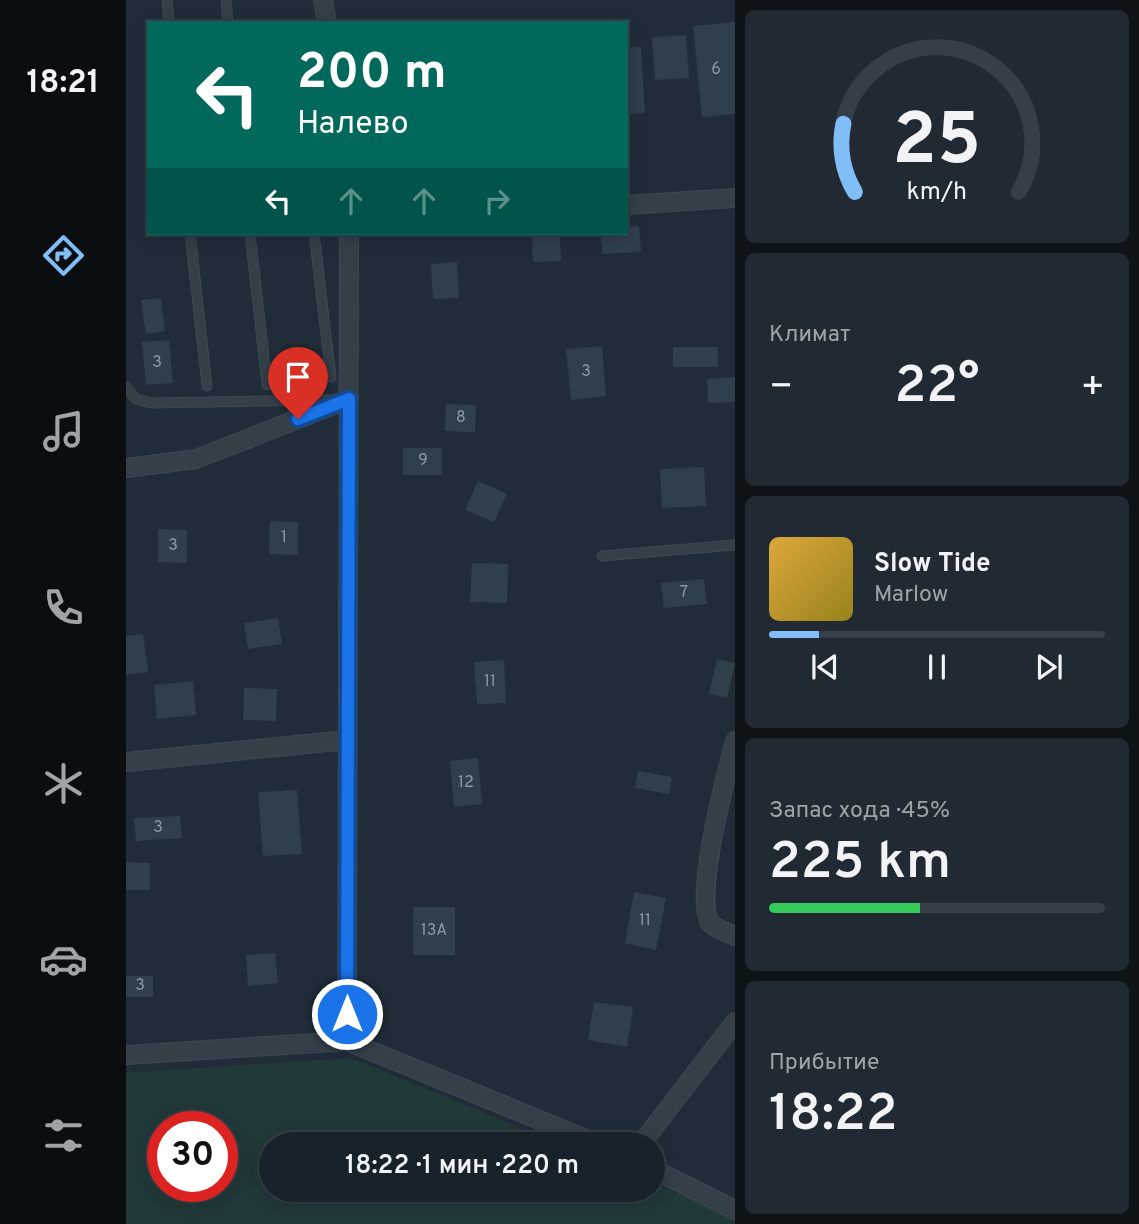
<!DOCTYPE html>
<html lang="ru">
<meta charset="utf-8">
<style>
:root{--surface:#18222a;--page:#212a32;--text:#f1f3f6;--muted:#9fa4a8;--line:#363f47;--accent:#81bdf7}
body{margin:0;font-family:Overpass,sans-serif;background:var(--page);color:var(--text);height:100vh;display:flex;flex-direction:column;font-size:26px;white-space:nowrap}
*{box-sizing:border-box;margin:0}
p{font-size:23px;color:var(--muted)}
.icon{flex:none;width:38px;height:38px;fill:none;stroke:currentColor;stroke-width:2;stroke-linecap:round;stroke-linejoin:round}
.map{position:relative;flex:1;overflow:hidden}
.side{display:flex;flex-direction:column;gap:10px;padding:10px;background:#0d1317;width:404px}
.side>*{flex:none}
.hud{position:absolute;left:21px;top:21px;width:481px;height:214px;border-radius:0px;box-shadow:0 4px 18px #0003,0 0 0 2px var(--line);background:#00695c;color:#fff;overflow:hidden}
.speed{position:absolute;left:21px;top:1111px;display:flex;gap:14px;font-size:35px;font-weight:700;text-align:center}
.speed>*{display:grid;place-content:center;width:91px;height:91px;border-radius:50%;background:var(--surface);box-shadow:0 4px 18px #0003,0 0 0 2px var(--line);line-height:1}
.speed .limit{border:10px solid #d22;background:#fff;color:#111}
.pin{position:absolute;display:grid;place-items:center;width:60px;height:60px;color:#fff;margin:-72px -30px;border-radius:50% 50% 50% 0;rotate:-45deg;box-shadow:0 0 7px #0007}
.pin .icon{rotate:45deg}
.me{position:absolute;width:77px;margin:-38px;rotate:0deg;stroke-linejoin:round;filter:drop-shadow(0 0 5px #0008)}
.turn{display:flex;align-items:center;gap:24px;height:147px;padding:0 35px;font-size:32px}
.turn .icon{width:91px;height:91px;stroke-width:2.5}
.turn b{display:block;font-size:49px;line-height:60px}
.lanes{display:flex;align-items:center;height:66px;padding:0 35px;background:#0003;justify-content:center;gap:35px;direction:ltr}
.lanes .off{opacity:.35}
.big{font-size:52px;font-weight:600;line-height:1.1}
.side .tile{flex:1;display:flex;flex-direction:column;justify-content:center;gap:10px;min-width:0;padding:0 24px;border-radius:10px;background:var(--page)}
.side .dial{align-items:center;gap:0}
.dial svg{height:182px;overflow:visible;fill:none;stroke:var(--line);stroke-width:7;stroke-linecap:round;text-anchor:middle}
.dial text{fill:var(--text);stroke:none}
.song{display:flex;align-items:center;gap:21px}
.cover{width:84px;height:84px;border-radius:10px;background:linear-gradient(135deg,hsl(40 70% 55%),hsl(50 70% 35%))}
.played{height:7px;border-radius:4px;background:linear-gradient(90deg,var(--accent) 15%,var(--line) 15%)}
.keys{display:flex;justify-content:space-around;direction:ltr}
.heat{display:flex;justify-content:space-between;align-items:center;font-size:38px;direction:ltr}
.charge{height:10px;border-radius:5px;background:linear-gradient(90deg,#34c759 45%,var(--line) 0)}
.trip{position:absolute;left:133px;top:1132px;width:406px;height:70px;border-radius:35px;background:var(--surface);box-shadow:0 4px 18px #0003,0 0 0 2px var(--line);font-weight:600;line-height:70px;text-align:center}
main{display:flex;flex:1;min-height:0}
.tabs{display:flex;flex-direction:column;width:126px;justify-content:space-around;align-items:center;background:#0a0e11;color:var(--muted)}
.tabs .icon{width:49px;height:49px}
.tabs .selected{color:var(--accent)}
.tabs b{font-size:32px;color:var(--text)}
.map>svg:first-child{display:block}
.green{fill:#223939;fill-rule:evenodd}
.building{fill:#2f3f4c}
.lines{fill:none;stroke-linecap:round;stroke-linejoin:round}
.service-casing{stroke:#3d4852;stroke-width:11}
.minor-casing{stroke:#3d4852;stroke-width:20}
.service{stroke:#343f48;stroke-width:9}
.minor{stroke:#343f48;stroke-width:18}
.route-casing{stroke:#114b97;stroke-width:18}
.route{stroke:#1a73e8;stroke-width:12}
.labels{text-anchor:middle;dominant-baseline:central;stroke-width:7;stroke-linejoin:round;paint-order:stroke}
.number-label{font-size:16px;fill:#8d9aa6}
</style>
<main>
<nav class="tabs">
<b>18:21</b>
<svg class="icon selected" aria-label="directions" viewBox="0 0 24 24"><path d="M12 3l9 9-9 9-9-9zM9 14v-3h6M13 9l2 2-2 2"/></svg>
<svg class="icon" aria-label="music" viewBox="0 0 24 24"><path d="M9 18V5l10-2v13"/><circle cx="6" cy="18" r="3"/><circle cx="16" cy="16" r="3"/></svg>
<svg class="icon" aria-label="phone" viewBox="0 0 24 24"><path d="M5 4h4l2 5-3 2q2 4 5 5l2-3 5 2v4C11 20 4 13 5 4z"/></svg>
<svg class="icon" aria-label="climate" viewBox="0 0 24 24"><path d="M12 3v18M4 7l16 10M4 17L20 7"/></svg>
<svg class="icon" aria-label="car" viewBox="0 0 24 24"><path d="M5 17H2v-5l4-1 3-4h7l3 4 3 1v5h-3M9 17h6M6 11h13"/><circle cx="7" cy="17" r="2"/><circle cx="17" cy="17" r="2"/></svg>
<svg class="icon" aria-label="filters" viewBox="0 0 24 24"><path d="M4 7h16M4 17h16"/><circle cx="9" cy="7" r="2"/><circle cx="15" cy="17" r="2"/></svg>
</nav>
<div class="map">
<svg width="609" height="1224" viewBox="0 0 609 1224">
<rect width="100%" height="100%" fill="#202d38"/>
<path class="green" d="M225,1058L433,1144H145V1190H527V1183L577,1204L609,1221V1224H0V1073ZM37,1127H96V1186H37Z"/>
<path class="building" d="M609,22V114L576,117L567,26Z
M560,35L563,78L529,80L526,37Z
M500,47H515L519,113L500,114Z
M513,226L515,252L476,254L475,233H500V227Z
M434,236L435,261L407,262L406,237Z
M331,262L333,298L307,299L305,264Z
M35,298L39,331L20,334L15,300Z
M43,340L47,383L20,385L16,342Z
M476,346L480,396L445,400L440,349Z
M547,347H592V367H547Z
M609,377V402L582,403L581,379Z
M320,404L350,405L349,432L319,431Z
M277,448H316V475H277Z
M578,467L580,506L536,508L534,469Z
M352,481L381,494L368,522L339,510Z
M144,521L172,522V555L143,554Z
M32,529L61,530V563L32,562Z
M346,563L382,564L381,603L344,602Z
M578,579L581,604L538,608L535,583Z
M152,618L156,644L122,649L118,623Z
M17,634L22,672L0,675V636Z
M591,659L609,663L601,698L583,694Z
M378,660L380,703L351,704L348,662Z
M67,681L70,715L31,719L28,685Z
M118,688L151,689L150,721L117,720Z
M352,758L356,804L328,807L324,761Z
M512,771L546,777L543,794L509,788Z
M171,790L176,854L137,856L132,792Z
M54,816L56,838L10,841L8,818Z
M0,862L24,863V890H0Z
M508,892L540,898L530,950L499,943Z
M287,907H329V955H287Z
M149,953L152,983L122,986L120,955Z
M0,976H27V997H0Z
M468,1002L507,1007L501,1047L462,1040Z"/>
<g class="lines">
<g class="service-casing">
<path id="service" d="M41,0L43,23
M100,0L102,23
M64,233L81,386
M124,233L141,385
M188,233L205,377
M0,387L10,399L25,403L206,400
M476,556L609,545"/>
</g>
<g class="minor-casing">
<path id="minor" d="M197,0L201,23
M500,205L609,198
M0,468L70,459L223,399
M609,741C601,772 566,901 585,924C590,929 601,932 609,936
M0,762L221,740
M221,1041L223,233
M0,1055L221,1041L472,1144
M515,1144L609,1022
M527,1169L609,1210"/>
</g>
<use href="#service" class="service"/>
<use href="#minor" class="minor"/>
</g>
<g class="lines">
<g class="route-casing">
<path id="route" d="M172,419L223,399L221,1014"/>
</g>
<use href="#route" class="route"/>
</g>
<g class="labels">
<g class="number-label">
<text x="590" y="70">6</text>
<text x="31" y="363">3</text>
<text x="460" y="372">3</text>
<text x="335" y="418">8</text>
<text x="297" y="461">9</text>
<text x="158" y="538">1</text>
<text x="47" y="546">3</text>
<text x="558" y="593">7</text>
<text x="364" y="682">11</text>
<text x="340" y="783">12</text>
<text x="32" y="828">3</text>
<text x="519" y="921">11</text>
<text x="308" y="931">13А</text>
<text x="14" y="986">3</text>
</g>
</g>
</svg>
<div class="speed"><div class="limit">30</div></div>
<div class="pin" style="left:172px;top:419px;background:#d93025"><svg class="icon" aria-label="arrive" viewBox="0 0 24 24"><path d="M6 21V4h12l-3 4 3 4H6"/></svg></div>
<svg class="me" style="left:221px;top:1014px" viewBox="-20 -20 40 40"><circle r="17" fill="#1a73e8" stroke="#fff" stroke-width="3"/><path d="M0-11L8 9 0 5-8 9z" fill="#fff"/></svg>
<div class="trip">18:22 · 1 мин · 220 m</div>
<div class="hud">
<div class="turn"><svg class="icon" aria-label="left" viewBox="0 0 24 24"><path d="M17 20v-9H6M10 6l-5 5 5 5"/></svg><div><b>200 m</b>Налево</div></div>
<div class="lanes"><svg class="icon" aria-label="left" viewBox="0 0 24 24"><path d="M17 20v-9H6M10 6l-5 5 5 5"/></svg><svg class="icon off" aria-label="ahead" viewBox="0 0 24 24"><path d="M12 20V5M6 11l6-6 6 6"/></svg><svg class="icon off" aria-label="ahead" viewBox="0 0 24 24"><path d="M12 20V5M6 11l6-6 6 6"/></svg><svg class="icon off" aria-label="right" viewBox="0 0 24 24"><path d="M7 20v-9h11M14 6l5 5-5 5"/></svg></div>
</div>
</div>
<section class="side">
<div class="tile dial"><svg viewBox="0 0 100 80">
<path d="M14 69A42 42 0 1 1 86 69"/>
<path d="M14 69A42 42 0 0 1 9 39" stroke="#81bdf7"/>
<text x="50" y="56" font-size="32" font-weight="700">25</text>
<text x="50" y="72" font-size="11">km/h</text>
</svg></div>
<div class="tile"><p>Климат</p>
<div class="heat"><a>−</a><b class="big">22°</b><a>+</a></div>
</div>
<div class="tile">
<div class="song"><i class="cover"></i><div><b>Slow Tide</b><p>Marlow</p></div></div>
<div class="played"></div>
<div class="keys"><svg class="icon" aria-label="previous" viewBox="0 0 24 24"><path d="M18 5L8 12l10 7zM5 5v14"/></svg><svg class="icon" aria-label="pause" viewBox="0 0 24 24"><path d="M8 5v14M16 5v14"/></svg><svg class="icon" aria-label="next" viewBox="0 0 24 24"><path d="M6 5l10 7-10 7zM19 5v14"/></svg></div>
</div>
<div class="tile"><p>Запас хода · 45%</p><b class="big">225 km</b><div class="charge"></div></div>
<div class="tile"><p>Прибытие</p><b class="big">18:22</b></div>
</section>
</main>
